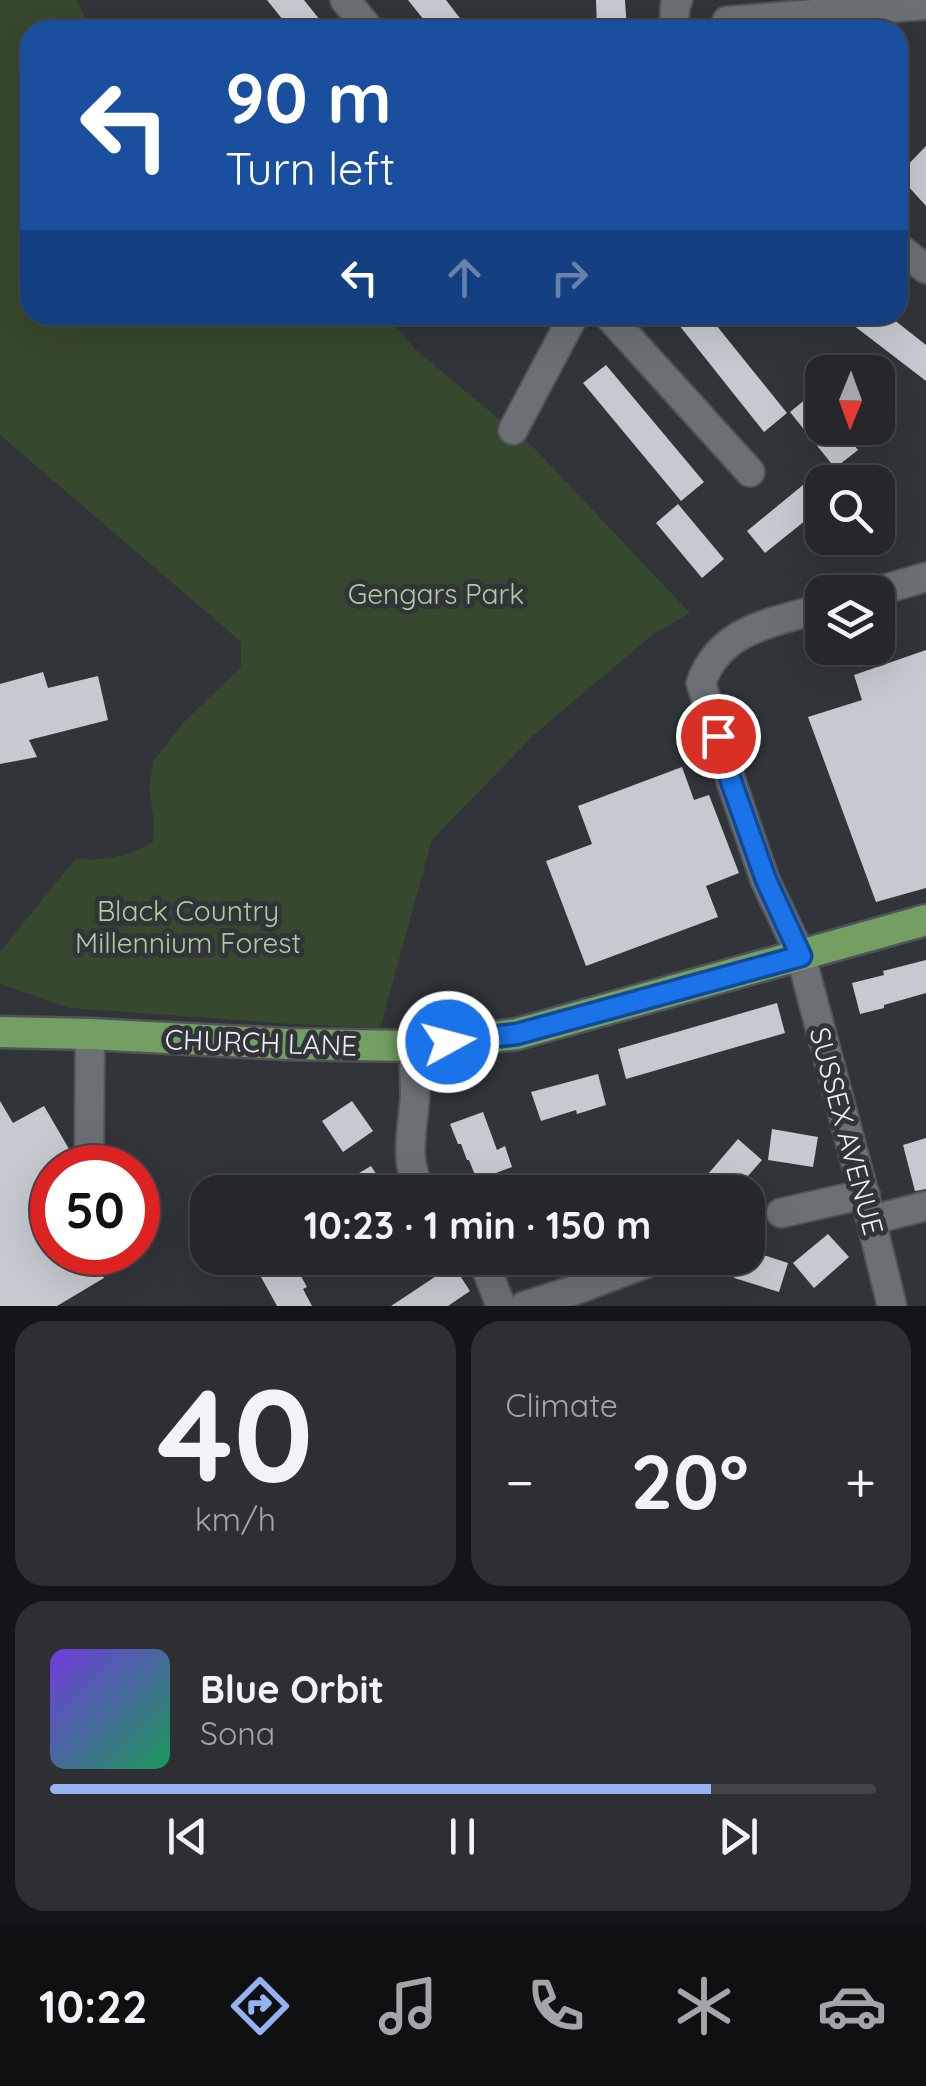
<!DOCTYPE html>
<meta charset="utf-8">
<style>
:root{--surface:#25272b;--page:#2d2f33;--text:#f1f3f6;--muted:#a3a5a9;--line:#424447;--accent:#95b2f1}
body{margin:0;font-family:Quicksand,sans-serif;background:var(--page);color:var(--text);height:100vh;display:flex;flex-direction:column;font-size:38px;white-space:nowrap}
*{box-sizing:border-box;margin:0}
p{font-size:32px;color:var(--muted)}
.icon{flex:none;width:55px;height:55px;fill:none;stroke:currentColor;stroke-width:2;stroke-linecap:round;stroke-linejoin:round}
.map{position:relative;height:1306px;overflow:hidden}
.details{display:flex;flex-direction:column;gap:15px;padding:15px;background:#141518;flex:1}
.details>*{flex:none}
.hud{position:absolute;left:20px;top:20px;width:888px;height:305px;border-radius:30px;box-shadow:0 10px 40px #0002,0 0 0 2px var(--line);background:#1a4fa0;color:#fff;overflow:hidden}
.needle{width:65px;rotate:181deg}
.controls{position:absolute;left:805px;top:355px;display:grid;gap:20px}
.controls a{display:grid;place-items:center;width:90px;height:90px;border-radius:20px;background:var(--surface);box-shadow:0 10px 40px #0002,0 0 0 2px var(--line);font-size:50px}
.speed{position:absolute;left:30px;top:1145px;display:flex;gap:20px;font-size:50px;font-weight:700;text-align:center}
.speed>*{display:grid;place-content:center;width:130px;height:130px;border-radius:50%;background:var(--surface);box-shadow:0 10px 40px #0002,0 0 0 2px var(--line);line-height:1}
.speed .limit{border:15px solid #d22;background:#fff;color:#111}
.pin{position:absolute;display:grid;place-items:center;width:85px;height:85px;color:#fff;margin:-42px;border:5px solid #fff;border-radius:50%;box-shadow:0 2px 10px #0007}
.me{position:absolute;width:110px;margin:-55px;rotate:83deg;stroke-linejoin:round;filter:drop-shadow(0 0 8px #0008)}
.turn{display:flex;align-items:center;gap:35px;height:210px;padding:0 40px;font-size:45px}
.turn .icon{width:130px;height:130px;stroke-width:2.5}
.turn b{display:block;font-size:70px;line-height:85px}
.lanes{display:flex;align-items:center;height:95px;padding:0 40px;background:#0003;justify-content:center;gap:50px;direction:ltr}
.lanes .off{opacity:.35}
.big{font-size:75px;font-weight:800;line-height:1.1}
.details .widget{flex:1;display:flex;flex-direction:column;justify-content:center;gap:15px;min-width:0;padding:0 35px;border-radius:30px;background:var(--page)}
.details .dial{align-items:center;gap:0}
.dial b{font-size:130px;line-height:1}
.song{display:flex;align-items:center;gap:30px}
.cover{width:120px;height:120px;border-radius:15px;background:linear-gradient(135deg,hsl(260 70% 55%),hsl(150 70% 35%))}
.played{height:10px;border-radius:5px;background:linear-gradient(90deg,var(--accent) 80%,var(--line) 80%)}
.keys{display:flex;justify-content:space-around;direction:ltr}
.heat{display:flex;justify-content:space-between;align-items:center;font-size:55px;direction:ltr}
.details .tiles{flex:1;display:grid;gap:15px;grid-template-columns:1fr 1fr}
.widget:last-child{grid-column:span 2}
.trip{position:absolute;left:190px;top:1175px;width:575px;height:100px;border-radius:30px;background:var(--surface);box-shadow:0 10px 40px #0002,0 0 0 2px var(--line);font-weight:800;line-height:100px;text-align:center}
.tab-bar{display:flex;height:160px;justify-content:space-around;align-items:center;background:#0f1011;color:var(--muted)}
.tab-bar .icon{width:70px;height:70px}
.tab-bar .current{color:var(--accent)}
.tab-bar b{font-size:45px;color:var(--text)}
.map>svg:first-child{display:block}
.green{fill:#36482d}
.building{fill:#c6cad0}
.lines{fill:none;stroke-linecap:round;stroke-linejoin:round}
.minor-casing{stroke:#505357;stroke-width:32}
.major-casing{stroke:#505357;stroke-width:35}
.minor{stroke:#6c7075;stroke-width:28}
.major{stroke:#749f62;stroke-width:30}
.route-casing{stroke:#114b97;stroke-width:25}
.route{stroke:#1a73e8;stroke-width:18}
.labels{text-anchor:middle;dominant-baseline:central;stroke-width:10;stroke-linejoin:round;paint-order:stroke}
.park-label{font-size:28px;fill:#abcf9b;stroke:#313439}
.street-label{font-size:28px;fill:#eef0f3;stroke:#313439}
</style>
<div class="map">
<svg width="926" height="1306" viewBox="0 0 926 1306">
<rect width="100%" height="100%" fill="#313439"/>
<path class="green" d="M0,0H77L91,30H30V315H386L415,349L535,449L690,613L652,635L535,734L432,840L380,1028L292,1024L70,1008L0,984V952L75,859C107,861 125,857 153,842L154,820L149,789L153,761L183,723L241,667V642L0,435Z"/>
<path class="building" d="M267,0H304L328,30H291Z
M408,0H446L469,30H432Z
M596,0H625L627,30H597Z
M926,146V206L898,175Z
M671,315H708L787,413L764,432Z
M840,315H888L926,345V381Z
M606,365L704,482L681,501L583,383Z
M813,393L822,405V428H840L858,450L835,468L790,412Z
M803,485L821,508L765,553L747,531Z
M678,504L724,559L702,578L656,523Z
M926,650V888L876,902L808,717L862,700L854,675Z
M43,672L48,688L98,676L108,720L29,740L37,757L0,764V684Z
M682,767L694,800L709,795L739,873L706,886L718,917L586,966L546,861L592,844L578,806Z
M926,960V993L884,1005V1008L860,1014L852,983L884,975L883,971Z
M777,1003L785,1033L626,1079L618,1049Z
M598,1074L606,1105L577,1114L576,1110L541,1121L531,1092Z
M0,1101L13,1123L44,1106L72,1154V1158L52,1168V1252H89L104,1278L57,1306H0Z
M352,1101L373,1131L343,1152L322,1121Z
M483,1112L497,1150L505,1146L512,1167L477,1180L469,1160H467L461,1144H458L450,1124Z
M772,1129L818,1137L813,1167L768,1160Z
M926,1138V1189L915,1191L903,1145Z
M738,1139L762,1160L734,1192H729L708,1174Z
M371,1166L388,1192H327Z
M828,1234L849,1257L814,1288L793,1263Z
M748,1250L788,1263L779,1292L734,1278L741,1258H748Z
M257,1258H291L307,1287L303,1289L312,1306H277L261,1277L266,1274Z
M453,1265L470,1291L448,1306H391Z"/>
<g class="lines">
<g class="minor-casing">
<path id="minor" d="M345,0L370,30
M727,21L926,5
M674,30L675,6L678,0
M898,247L926,269
M608,315L750,472
M513,430L574,315
M875,592L926,577
M822,608C773,623 720,628 701,683L732,784L765,880L801,956L871,1220L892,1306
M413,1046C414,1063 415,1080 415,1096C413,1128 402,1165 423,1192
M89,1168L90,1034
M781,1213L865,1194
M871,1220L926,1206
M482,1258L501,1306
M524,1306L578,1289L655,1260"/>
</g>
<g class="major-casing">
<path id="major" d="M0,1032L90,1034L287,1044L413,1046L517,1034L926,920"/>
</g>
<use href="#minor" class="minor"/>
<use href="#major" class="major"/>
</g>
<g class="lines">
<g class="route-casing">
<path id="route" d="M448,1042L517,1034L801,956L766,880L732,784L718,736"/>
</g>
<use href="#route" class="route"/>
</g>
<g class="labels">
<g class="park-label">
<text x="436" y="593">Gengars Park</text>
<text x="188" y="910">Black Country<tspan x="188" dy="32">Millennium Forest</tspan></text>
</g>
<g class="street-label">
<text transform="translate(261 1042) rotate(2)">CHURCH LANE</text>
<text transform="translate(847 1131) rotate(75)">SUSSEX AVENUE</text>
</g>
</g>
</svg>
<div class="controls">
<a><svg class="needle" viewBox="-14 -14 28 28"><path d="M0-13l5 13h-10z" fill="#e53935"/><path d="M0 13l5-13h-10z" fill="#a3a5a9"/></svg></a>
<a><svg class="icon" aria-label="search" viewBox="0 0 24 24"><circle cx="10" cy="10" r="6"/><path d="M15 15l6 6"/></svg></a>
<a><svg class="icon" aria-label="layers" viewBox="0 0 24 24"><path d="M12 4l9 5-9 5-9-5zM3 14l9 5 9-5"/></svg></a>
</div>
<div class="speed"><div class="limit">50</div></div>
<div class="pin" style="left:718px;top:736px;background:#d93025"><svg class="icon" aria-label="arrive" viewBox="0 0 24 24"><path d="M6 21V4h12l-3 4 3 4H6"/></svg></div>
<svg class="me" style="left:448px;top:1042px" viewBox="-20 -20 40 40"><circle r="17" fill="#1a73e8" stroke="#fff" stroke-width="3"/><path d="M0-11L8 9 0 5-8 9z" fill="#fff"/></svg>
<div class="trip">10:23 · 1 min · 150 m</div>
<div class="hud">
<div class="turn"><svg class="icon" aria-label="left" viewBox="0 0 24 24"><path d="M17 20v-9H6M10 6l-5 5 5 5"/></svg><div><b>90 m</b>Turn left</div></div>
<div class="lanes"><svg class="icon" aria-label="left" viewBox="0 0 24 24"><path d="M17 20v-9H6M10 6l-5 5 5 5"/></svg><svg class="icon off" aria-label="ahead" viewBox="0 0 24 24"><path d="M12 20V5M6 11l6-6 6 6"/></svg><svg class="icon off" aria-label="right" viewBox="0 0 24 24"><path d="M7 20v-9h11M14 6l5 5-5 5"/></svg></div>
</div>
</div>
<section class="details">
<div class="tiles">
<div class="widget dial"><b>40</b><p>km/h</p></div>
<div class="widget"><p>Climate</p>
<div class="heat"><a>−</a><b class="big">20°</b><a>+</a></div>
</div>
<div class="widget">
<div class="song"><i class="cover"></i><div><b>Blue Orbit</b><p>Sona</p></div></div>
<div class="played"></div>
<div class="keys"><svg class="icon" aria-label="previous" viewBox="0 0 24 24"><path d="M18 5L8 12l10 7zM5 5v14"/></svg><svg class="icon" aria-label="pause" viewBox="0 0 24 24"><path d="M8 5v14M16 5v14"/></svg><svg class="icon" aria-label="next" viewBox="0 0 24 24"><path d="M6 5l10 7-10 7zM19 5v14"/></svg></div>
</div>
</div>
</section>
<nav class="tab-bar">
<b>10:22</b>
<svg class="icon current" aria-label="directions" viewBox="0 0 24 24"><path d="M12 3l9 9-9 9-9-9zM9 14v-3h6M13 9l2 2-2 2"/></svg>
<svg class="icon" aria-label="music" viewBox="0 0 24 24"><path d="M9 18V5l10-2v13"/><circle cx="6" cy="18" r="3"/><circle cx="16" cy="16" r="3"/></svg>
<svg class="icon" aria-label="phone" viewBox="0 0 24 24"><path d="M5 4h4l2 5-3 2q2 4 5 5l2-3 5 2v4C11 20 4 13 5 4z"/></svg>
<svg class="icon" aria-label="climate" viewBox="0 0 24 24"><path d="M12 3v18M4 7l16 10M4 17L20 7"/></svg>
<svg class="icon" aria-label="car" viewBox="0 0 24 24"><path d="M5 17H2v-5l4-1 3-4h7l3 4 3 1v5h-3M9 17h6M6 11h13"/><circle cx="7" cy="17" r="2"/><circle cx="17" cy="17" r="2"/></svg>
</nav>
